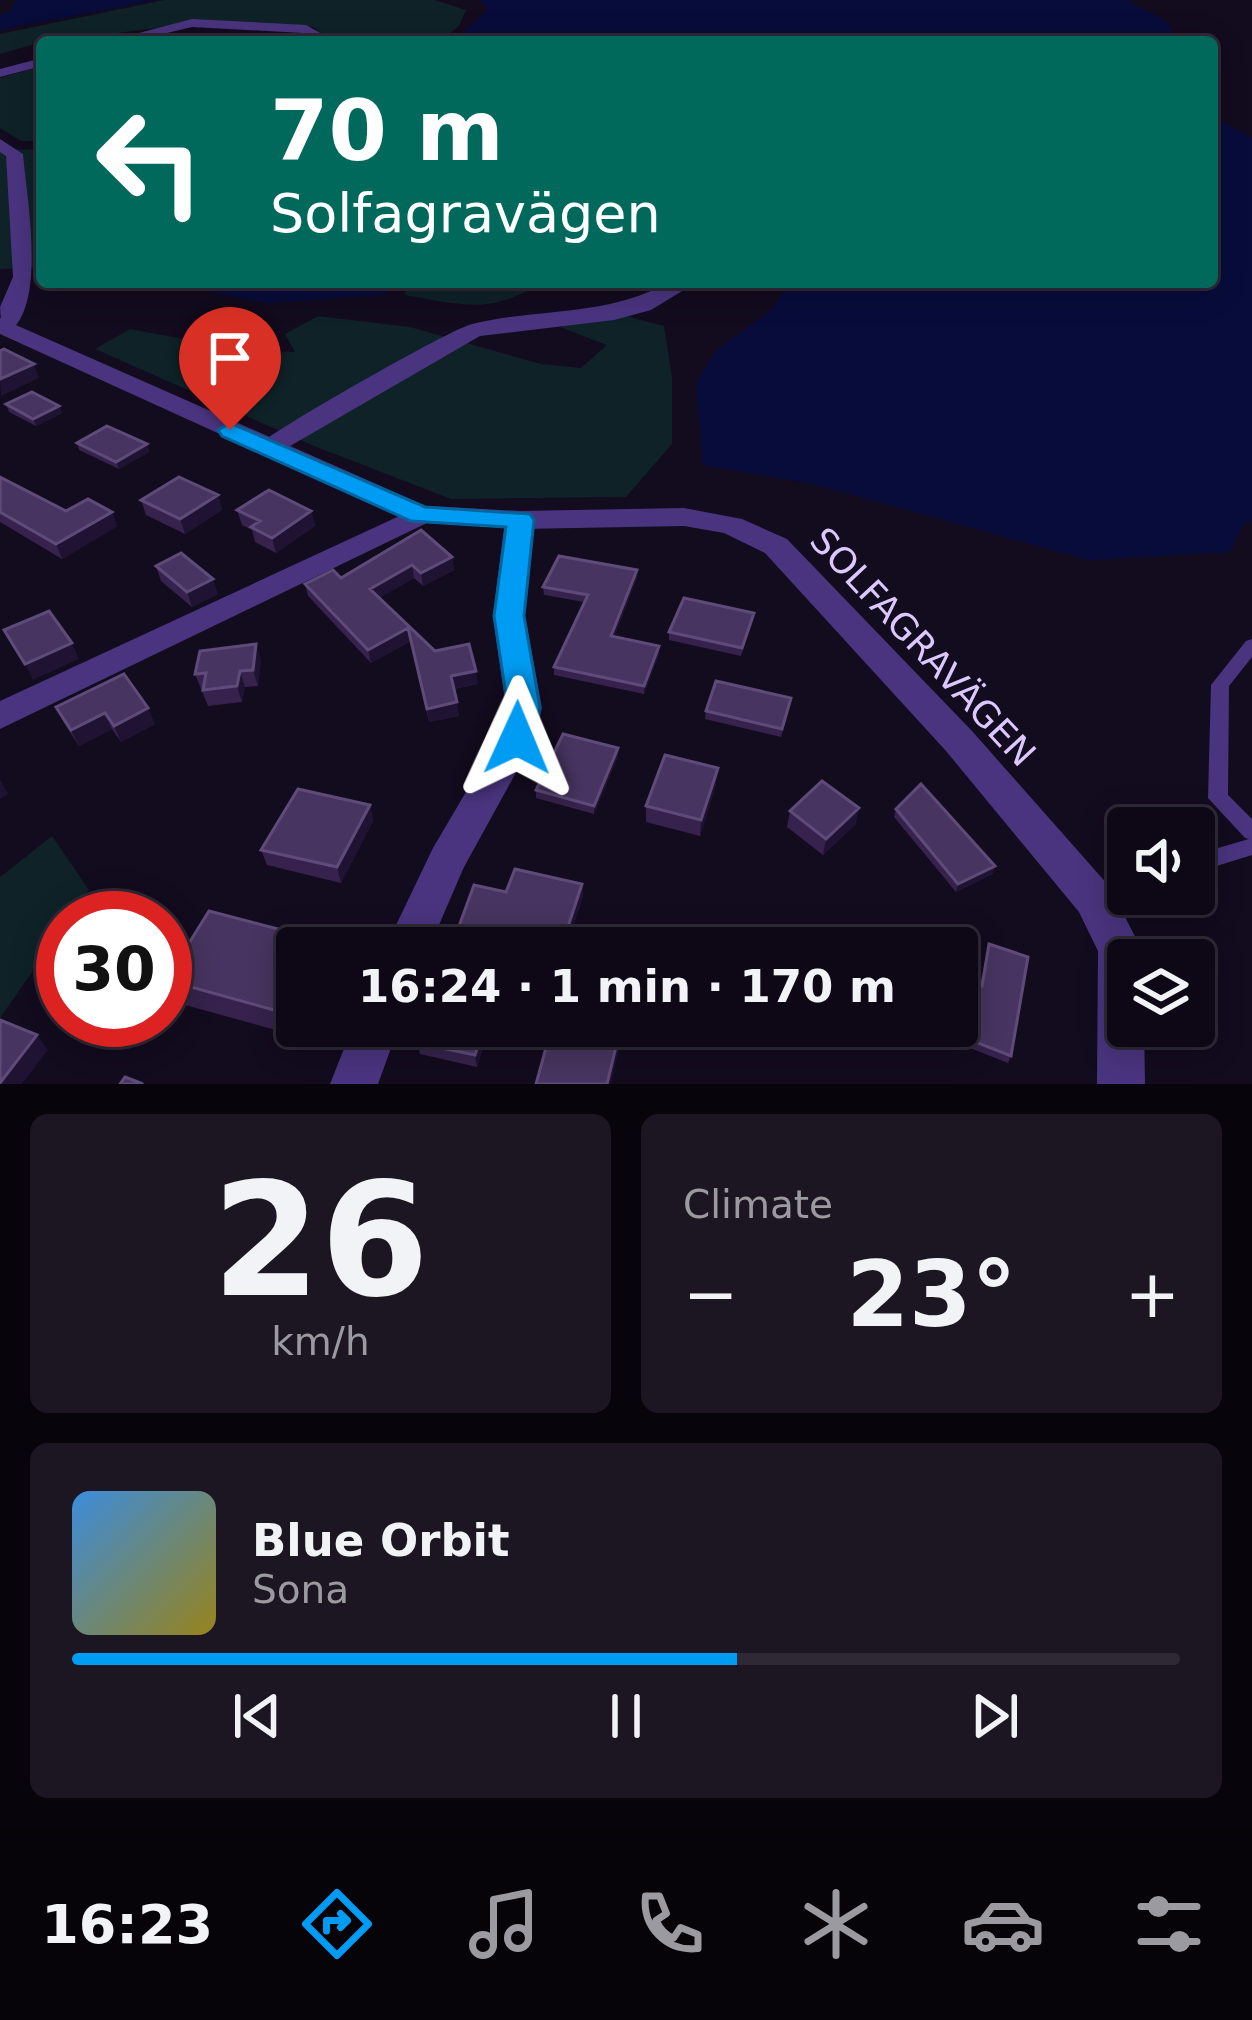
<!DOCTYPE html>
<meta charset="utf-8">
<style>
:root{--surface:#0e0816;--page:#1c1623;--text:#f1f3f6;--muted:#9b9aa1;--line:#2e2935;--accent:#009cf3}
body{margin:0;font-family:"DejaVu Sans",sans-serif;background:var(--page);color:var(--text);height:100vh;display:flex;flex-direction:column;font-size:45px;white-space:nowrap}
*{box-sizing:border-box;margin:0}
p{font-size:39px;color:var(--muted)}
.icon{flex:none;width:66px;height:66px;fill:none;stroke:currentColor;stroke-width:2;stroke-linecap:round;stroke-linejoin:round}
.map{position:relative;height:1084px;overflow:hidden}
.sheet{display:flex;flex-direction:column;gap:30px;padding:30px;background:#08040c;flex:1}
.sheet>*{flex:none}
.guide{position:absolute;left:36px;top:36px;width:1182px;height:252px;border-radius:12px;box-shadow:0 6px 30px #0003,0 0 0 3px var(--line);background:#00695c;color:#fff;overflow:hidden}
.controls{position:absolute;left:1107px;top:807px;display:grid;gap:24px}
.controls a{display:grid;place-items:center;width:108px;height:108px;border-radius:12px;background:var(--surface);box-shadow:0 6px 30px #0003,0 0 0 3px var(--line);font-size:60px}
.speed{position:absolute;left:36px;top:891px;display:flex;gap:24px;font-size:60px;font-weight:700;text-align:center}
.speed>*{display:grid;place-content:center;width:156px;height:156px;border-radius:50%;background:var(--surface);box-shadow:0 6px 30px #0003,0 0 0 3px var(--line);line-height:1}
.speed .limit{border:18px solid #d22;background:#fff;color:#111}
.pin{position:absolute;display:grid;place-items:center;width:102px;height:102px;color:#fff;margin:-123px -51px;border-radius:50% 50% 50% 0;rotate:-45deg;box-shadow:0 0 12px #0007}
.pin .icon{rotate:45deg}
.me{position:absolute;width:132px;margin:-66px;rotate:1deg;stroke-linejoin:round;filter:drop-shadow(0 0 9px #0008)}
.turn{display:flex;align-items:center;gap:42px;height:252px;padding:0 36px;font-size:54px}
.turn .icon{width:156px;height:156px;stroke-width:2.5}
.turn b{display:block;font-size:84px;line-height:102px}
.big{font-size:90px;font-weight:800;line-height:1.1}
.sheet .card{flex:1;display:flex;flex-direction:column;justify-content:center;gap:18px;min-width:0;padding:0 42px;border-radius:18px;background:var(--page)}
.sheet .dial{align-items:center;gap:0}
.dial b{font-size:156px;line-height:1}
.song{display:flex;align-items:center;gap:36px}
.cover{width:144px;height:144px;border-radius:18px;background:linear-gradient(135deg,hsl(210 70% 55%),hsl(50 70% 35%))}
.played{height:12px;border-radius:6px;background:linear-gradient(90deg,var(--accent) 60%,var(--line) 60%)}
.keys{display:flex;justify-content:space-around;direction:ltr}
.heat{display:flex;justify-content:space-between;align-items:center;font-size:66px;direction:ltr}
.sheet .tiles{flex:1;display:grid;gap:30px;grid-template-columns:1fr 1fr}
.card:last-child{grid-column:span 2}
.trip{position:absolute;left:276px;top:927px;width:702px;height:120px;border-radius:12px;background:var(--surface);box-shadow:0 6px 30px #0003,0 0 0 3px var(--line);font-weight:800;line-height:120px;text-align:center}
.dock{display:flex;height:192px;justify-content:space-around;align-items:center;background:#060309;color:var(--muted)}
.dock .icon{width:84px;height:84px}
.dock .active{color:var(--accent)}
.dock b{font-size:54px;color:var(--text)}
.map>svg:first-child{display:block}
.green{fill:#0e2228}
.water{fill:#070c3b}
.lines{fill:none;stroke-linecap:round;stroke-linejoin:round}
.service{fill:#4a347f;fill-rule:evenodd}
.minor{fill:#4a347f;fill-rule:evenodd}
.tertiary{fill:#4a347f;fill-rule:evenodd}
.wall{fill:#36224c}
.shaded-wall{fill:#201232}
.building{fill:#473460;stroke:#5f4b79;stroke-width:3}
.route{fill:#009cf3;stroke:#00659e;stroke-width:3}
.labels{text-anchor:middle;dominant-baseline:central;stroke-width:12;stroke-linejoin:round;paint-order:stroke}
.street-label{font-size:36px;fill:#dcc8ff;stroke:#130b1e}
</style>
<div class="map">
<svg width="1252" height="1084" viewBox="0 0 1252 1084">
<rect width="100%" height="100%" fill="#130b1e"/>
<path class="green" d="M164,0H435L466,10L459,26L443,39H330L313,27L217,21L42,42L0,54V34Z
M42,66V141H21L0,128V78Z
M0,149L42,150V268L0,269Z
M411,282H544C488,315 466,305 404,295Z
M619,314L664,326L672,377V444L626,497L451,499L314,446L95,349L130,329L242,350L295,352L285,334L318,316L410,327L541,364L581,368L607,345L560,327Z
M52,836L89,890L70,918H63V928L0,1018V877Z"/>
<path class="water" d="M17,0H155L0,30V14L8,13Z
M478,0H1126L1168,22L1176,42H445L456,39L489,9Z
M1212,116L1252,138V522L1244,523L1230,552L1089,560L813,484L703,465L696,383L716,351L771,310L791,282H1212Z
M160,282H395L385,295L266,303Z"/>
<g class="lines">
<path class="service" d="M1252,639V657L1229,686L1228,795L1252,819V855L1194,873V855L1249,839L1245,838L1208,798L1211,685L1246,641Z
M1128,873V892L1097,906L1090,903L1087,897L1090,891Z"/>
<path class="minor" d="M192,19L306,25L324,35L318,42H304L309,36L303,33L192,27L129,42H105Z
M42,58V66L0,77V69Z
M0,139L23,154C26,194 50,318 2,335L0,307L13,277L6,156L0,152Z
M670,282H697L651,310L614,320L480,336L278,453L269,455L256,447C268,433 452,328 472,324C543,307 602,318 670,282Z
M421,506L431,509L436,515L431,521L0,729V701Z
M520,511L535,520L525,616L542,708L535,738L464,867L429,948H385L433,848L499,736L506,708L493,616L505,520Z
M353,1026H399L378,1084H330Z"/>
<path class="tertiary" d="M0,318L426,506L520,511L684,508L742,519L787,539L972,731L1109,886L1142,950V960H1128V1026H1144L1145,1084H1097L1098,951L1079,912L946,751L765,553L724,533L684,526L520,529L411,521L0,334Z"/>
</g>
<path class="wall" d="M6,404L59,406L62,413L36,426L9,412Z
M77,443L147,444L149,452L119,469L79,450Z
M0,477L66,511L112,512L117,526L62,559L0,522Z
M218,495L222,510L185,534L146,515L141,500Z
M237,510L311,511L315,526L276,553L255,542L252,530L242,525Z
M452,557L454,570L423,586L414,578L379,598L435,651L478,684L454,689L459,716L429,722L411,641L371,663L308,596L305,584Z
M156,566L218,594L192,607L161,581Z
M637,578L614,637L659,654L644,694L554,675V667L584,602L544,595L543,587Z
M753,620L741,656L669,640V632Z
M261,660L258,686L245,687L242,702L208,706L195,674Z
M790,706L781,737L705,719L706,711Z
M56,707L155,724L121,742L112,729L79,746L64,723Z
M618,748V756L594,814L536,798V790Z
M716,784L700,836L646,822V806Z
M370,805L373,821L341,883L267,865L261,850Z
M896,809L993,874L956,892L894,817Z
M790,811L856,824L823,855L787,827Z
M582,884L583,896L566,948H451L506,892Z
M989,944L1011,1056L1008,1063L927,1031L928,1026H957L980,985Z
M297,948V1006L283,1032L178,1003L166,980Z
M423,1026H490L477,1067L420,1054L417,1043Z
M835,1026H859L857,1033Z"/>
<path class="shaded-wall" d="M34,364L39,378L1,396L0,379Z
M59,406L62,413L36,426L33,419Z
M147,444L149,452L119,469L116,462Z
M218,495L222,510L185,534L180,519Z
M311,511L315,526L276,553L272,538Z
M112,512L117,526L62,559L56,544Z
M452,557L454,570L423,586L421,573Z
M412,565L414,578L372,602L370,589Z
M637,570V578L611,644V636Z
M213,579L218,594L192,607L187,592Z
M408,628L411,641L371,663L368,650Z
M72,643L79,659L33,680L25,664Z
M256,644L261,660L258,686L253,670Z
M659,646V654L644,694V686Z
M240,671L245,687L242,702L237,686Z
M476,671L478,684L453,689L451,676Z
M457,702L459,716L429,722L427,709Z
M148,708L155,724L121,742L114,726Z
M105,713L112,729L79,746L71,730Z
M618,748V756L594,814V806Z
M718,768L716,784L700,836L701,820Z
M0,779L8,794L0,799Z
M370,805L373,821L341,883L337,867Z
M859,808L856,824L823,855L826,839Z
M995,866L993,874L956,892L958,884Z
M582,884L583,896L566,948H561Z
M297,968V1006L283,1032L274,1010Z
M484,1026H490L477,1067L475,1055Z
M621,1026H624L611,1084H607Z
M37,1035L48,1050L22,1084H0Z"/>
<path class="building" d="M4,349L34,364L0,379V351Z
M32,392L59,406L33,419L6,404Z
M107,426L147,444L116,462L77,443Z
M0,477L66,511L88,499L112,512L56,544L0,512Z
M179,477L218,495L180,519L141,500Z
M269,490L311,511L272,538L251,527L260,521L237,510Z
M421,530L452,557L421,573L412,565L370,589L435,651L469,644L476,671L451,676L457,702L427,709L408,628L368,650L305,584L333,570L341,578Z
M181,553L213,579L187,592L156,566Z
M559,556L637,570L611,636L659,646L644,686L554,667L588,595L543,587Z
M684,598L754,613L742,648L669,632Z
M49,611L72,643L25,664L4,630Z
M256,644L253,670L240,671L237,686L203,690L206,673L195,674L200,651Z
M124,674L148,708L114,726L105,713L71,730L56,707Z
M716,681L791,698L782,729L706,711Z
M563,734L618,748L594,806L536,790Z
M665,755L718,768L701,820L646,806Z
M822,781L859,808L826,839L790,811Z
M921,784L995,866L958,884L896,809Z
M298,789L370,805L337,867L261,850Z
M515,869L582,884L561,948H538L512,942L510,948H451L474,885L506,892Z
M209,911L313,938L308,948H297V968L274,1010L166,980Z
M812,927L874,944L873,948H808Z
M989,944L1028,957L1011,1056L935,1026H957V977L982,986Z
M0,1020L37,1035L0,1083Z
M423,1026H484L475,1055L417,1043Z
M552,1026H621L607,1084H536Z
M125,1077L143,1084H120Z"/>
<path class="route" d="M230,423L425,507L530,514L534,520L524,616L540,708L529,747L517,751L505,747L501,738L508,708L494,616L506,527L411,521L222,436L218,430Z"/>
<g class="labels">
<g class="street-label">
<text transform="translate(923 647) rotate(47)">SOLFAGRAVÄGEN</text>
</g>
</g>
</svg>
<div class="controls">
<a><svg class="icon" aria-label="sound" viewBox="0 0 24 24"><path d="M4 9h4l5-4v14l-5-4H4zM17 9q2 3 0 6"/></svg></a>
<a><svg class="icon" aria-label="layers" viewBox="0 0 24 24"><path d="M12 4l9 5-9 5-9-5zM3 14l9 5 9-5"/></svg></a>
</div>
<div class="speed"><div class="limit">30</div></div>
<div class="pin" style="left:230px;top:430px;background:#d93025"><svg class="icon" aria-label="arrive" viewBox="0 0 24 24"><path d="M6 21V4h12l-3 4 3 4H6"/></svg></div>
<svg class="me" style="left:517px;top:738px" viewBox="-20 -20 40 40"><path d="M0-17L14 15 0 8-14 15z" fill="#009cf3" stroke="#fff" stroke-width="4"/></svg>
<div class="trip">16:24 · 1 min · 170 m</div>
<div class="guide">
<div class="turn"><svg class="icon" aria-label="left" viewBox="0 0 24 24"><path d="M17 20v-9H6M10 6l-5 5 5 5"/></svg><div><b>70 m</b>Solfagravägen</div></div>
</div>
</div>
<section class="sheet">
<div class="tiles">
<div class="card dial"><b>26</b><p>km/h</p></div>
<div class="card"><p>Climate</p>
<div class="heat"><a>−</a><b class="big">23°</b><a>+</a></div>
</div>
<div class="card">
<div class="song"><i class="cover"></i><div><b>Blue Orbit</b><p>Sona</p></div></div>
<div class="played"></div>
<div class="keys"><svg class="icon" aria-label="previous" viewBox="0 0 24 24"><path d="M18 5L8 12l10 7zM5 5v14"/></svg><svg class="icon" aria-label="pause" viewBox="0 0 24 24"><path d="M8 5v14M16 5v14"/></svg><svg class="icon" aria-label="next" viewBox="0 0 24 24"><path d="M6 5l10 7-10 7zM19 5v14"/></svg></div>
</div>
</div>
</section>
<nav class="dock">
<b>16:23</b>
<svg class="icon active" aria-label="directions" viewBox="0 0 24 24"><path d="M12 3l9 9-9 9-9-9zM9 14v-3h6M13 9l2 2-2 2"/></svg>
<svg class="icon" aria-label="music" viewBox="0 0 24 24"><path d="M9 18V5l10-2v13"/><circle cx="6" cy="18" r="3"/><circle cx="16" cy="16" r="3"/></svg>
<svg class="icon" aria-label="phone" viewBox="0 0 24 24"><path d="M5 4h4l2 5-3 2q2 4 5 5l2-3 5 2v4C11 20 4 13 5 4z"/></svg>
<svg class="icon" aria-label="climate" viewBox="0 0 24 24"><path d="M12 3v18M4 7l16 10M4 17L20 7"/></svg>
<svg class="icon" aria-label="car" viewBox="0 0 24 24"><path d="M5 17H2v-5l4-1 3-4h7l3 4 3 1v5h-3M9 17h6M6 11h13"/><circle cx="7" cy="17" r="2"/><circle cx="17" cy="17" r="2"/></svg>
<svg class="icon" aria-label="filters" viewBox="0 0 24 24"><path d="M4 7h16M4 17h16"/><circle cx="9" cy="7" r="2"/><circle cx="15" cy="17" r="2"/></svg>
</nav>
